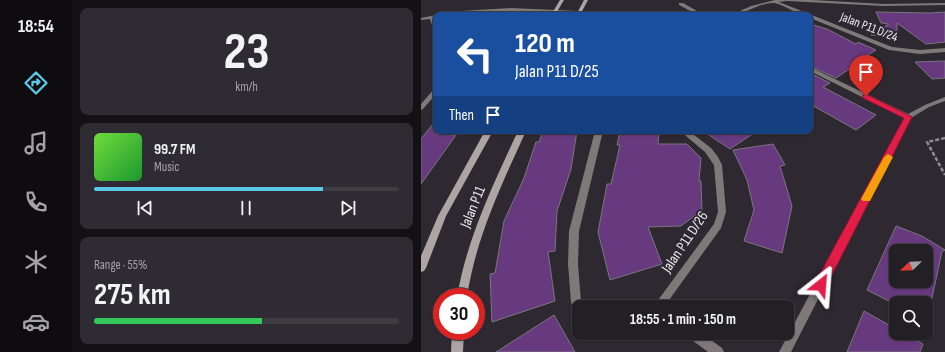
<!DOCTYPE html>
<meta charset="utf-8">
<style>
:root{--surface:#221f25;--page:#2e2c32;--text:#f1f3f6;--muted:#a2a2a7;--line:#3f3d42;--accent:#5ac8e6}
body{margin:0;font-family:"Sofia Sans Condensed",sans-serif;background:var(--page);color:var(--text);height:100vh;display:flex;flex-direction:column;font-size:15px;white-space:nowrap}
*{box-sizing:border-box;margin:0}
p{font-size:13px;color:var(--muted)}
.icon{flex:none;width:22px;height:22px;fill:none;stroke:currentColor;stroke-width:2;stroke-linecap:round;stroke-linejoin:round}
.map{position:relative;flex:1;overflow:hidden}
.drawer{display:flex;flex-direction:column;gap:8px;padding:8px;background:#131114;width:349px}
.drawer>*{flex:none}
.hud{position:absolute;left:12px;top:12px;width:380px;height:122px;border-radius:8px;box-shadow:0 1px 3px #0004,0 0 0 1px var(--line);background:#1a4fa0;color:#fff;overflow:hidden}
.needle{width:26px;rotate:247deg}
.fabs{position:absolute;left:468px;top:244px;display:grid;gap:8px}
.fabs a{display:grid;place-items:center;width:44px;height:44px;border-radius:8px;background:var(--surface);box-shadow:0 1px 3px #0004,0 0 0 1px var(--line);font-size:20px}
.speed{position:absolute;left:12px;top:288px;display:flex;gap:8px;font-size:20px;font-weight:700;text-align:center}
.speed>*{display:grid;place-content:center;width:52px;height:52px;border-radius:50%;background:var(--surface);box-shadow:0 1px 3px #0004,0 0 0 1px var(--line);line-height:1}
.speed .limit{border:6px solid #d22;background:#fff;color:#111}
.pin{position:absolute;display:grid;place-items:center;width:34px;height:34px;color:#fff;margin:-41px -17px;border-radius:50% 50% 50% 0;rotate:-45deg;box-shadow:0 0 4px #0007}
.pin .icon{rotate:45deg}
.me{position:absolute;width:44px;margin:-22px;rotate:28deg;stroke-linejoin:round;filter:drop-shadow(0 0 3px #0008)}
.turn{display:flex;align-items:center;gap:14px;height:84px;padding:0 16px;font-size:18px}
.turn .icon{width:52px;height:52px;stroke-width:2.5}
.turn b{display:block;font-size:28px;line-height:34px}
.then{display:flex;align-items:center;height:38px;padding:0 16px;background:#0003;gap:8px;font-size:15px}
.big{font-size:30px;font-weight:700;line-height:1.1}
.drawer .card{flex:1;display:flex;flex-direction:column;justify-content:center;gap:6px;min-width:0;padding:0 14px;border-radius:8px;background:var(--page)}
.drawer .dial{align-items:center;gap:0}
.dial b{font-size:52px;line-height:1}
.song{display:flex;align-items:center;gap:12px}
.cover{width:48px;height:48px;border-radius:6px;background:linear-gradient(135deg,hsl(100 70% 55%),hsl(130 70% 35%))}
.played{height:4px;border-radius:2px;background:linear-gradient(90deg,var(--accent) 75%,var(--line) 75%)}
.keys{display:flex;justify-content:space-around;direction:ltr}
.charge{height:6px;border-radius:3px;background:linear-gradient(90deg,#34c759 55%,var(--line) 0)}
.trip{position:absolute;left:151px;top:300px;width:222px;height:40px;border-radius:8px;background:var(--surface);box-shadow:0 1px 3px #0004,0 0 0 1px var(--line);font-weight:700;line-height:40px;text-align:center}
main{display:flex;flex:1;min-height:0}
.menu{display:flex;flex-direction:column;width:72px;justify-content:space-around;align-items:center;background:#0e0c0f;color:var(--muted)}
.menu .icon{width:28px;height:28px}
.menu .selected{color:var(--accent)}
.menu b{font-size:18px;color:var(--text)}
.map>svg:first-child{display:block}
.building{fill:#67397e;stroke:#7b757e;fill-rule:evenodd}
.lines{fill:none;stroke-linecap:round;stroke-linejoin:round}
.path{stroke:#908c92;stroke-width:2.5;stroke-dasharray:4 2;stroke-linecap:butt}
.minor{fill:#7e7878;fill-rule:evenodd}
.secondary{fill:#ada4a4;fill-rule:evenodd}
.route{fill:#e11d48;stroke:#92132f}
.slow{fill:#f59e0b}
.labels{text-anchor:middle;dominant-baseline:central;stroke-width:4;stroke-linejoin:round;paint-order:stroke}
.far-street-label{font-size:13px;fill:#ebe8ed;stroke:#2e2931}
.street-label{font-size:15px;fill:#ebe8ed;stroke:#2e2931}
</style>
<main>
<nav class="menu">
<b>18:54</b>
<svg class="icon selected" aria-label="directions" viewBox="0 0 24 24"><path d="M12 3l9 9-9 9-9-9zM9 14v-3h6M13 9l2 2-2 2"/></svg>
<svg class="icon" aria-label="music" viewBox="0 0 24 24"><path d="M9 18V5l10-2v13"/><circle cx="6" cy="18" r="3"/><circle cx="16" cy="16" r="3"/></svg>
<svg class="icon" aria-label="phone" viewBox="0 0 24 24"><path d="M5 4h4l2 5-3 2q2 4 5 5l2-3 5 2v4C11 20 4 13 5 4z"/></svg>
<svg class="icon" aria-label="climate" viewBox="0 0 24 24"><path d="M12 3v18M4 7l16 10M4 17L20 7"/></svg>
<svg class="icon" aria-label="car" viewBox="0 0 24 24"><path d="M5 17H2v-5l4-1 3-4h7l3 4 3 1v5h-3M9 17h6M6 11h13"/><circle cx="7" cy="17" r="2"/><circle cx="17" cy="17" r="2"/></svg>
</nav>
<section class="drawer">
<div class="card dial"><b>23</b><p>km/h</p></div>
<div class="card">
<div class="song"><i class="cover"></i><div><b>99.7 FM</b><p>Music</p></div></div>
<div class="played"></div>
<div class="keys"><svg class="icon" aria-label="previous" viewBox="0 0 24 24"><path d="M18 5L8 12l10 7zM5 5v14"/></svg><svg class="icon" aria-label="pause" viewBox="0 0 24 24"><path d="M8 5v14M16 5v14"/></svg><svg class="icon" aria-label="next" viewBox="0 0 24 24"><path d="M6 5l10 7-10 7zM19 5v14"/></svg></div>
</div>
<div class="card"><p>Range · 55%</p><b class="big">275 km</b><div class="charge"></div></div>
</section>
<div class="map">
<svg width="524" height="352" viewBox="0 0 524 352">
<rect width="100%" height="100%" fill="#2e2931"/>
<path class="building" d="M455,12L509,13L524,12V42L505,44L476,23V38L450,35L468,24L460,23Z
M389,24L406,29L435,44L437,42L455,50L431,65H434L415,78L389,66Z
M524,61V78L511,79L494,62Z
M389,73L409,83L402,87L455,115L435,130L389,104Z
M15,120V134L35,135L0,184V139Z
M122,131H156L150,169L136,211L134,251L127,252L134,301L71,322L69,274L74,273L83,221L103,178L115,142H118Z
M199,131H238L237,144H266L280,158L278,181H280L281,210L260,226L227,227L241,264L189,280L177,232L186,184H190L199,145H196Z
M282,131H336L309,149Z
M352,144L364,165L359,166L371,206L361,253L323,241L333,210L326,180L312,150Z
M475,226L501,236L524,250L521,251L510,303H472L446,290ZM475,251H505V281H475Z
M443,311L475,329V333H483L502,344L499,352H426Z
M133,315L154,352H75Z"/>
<g class="lines">
<path class="path" d="M524,138L506,142L524,175"/>
<path class="minor" d="M354,0H392L463,4L524,3V5L463,6L366,1L358,2L471,47L499,50L524,48V52L499,54L468,50L389,18V15C374,15 365,5 353,3C340,2 323,15 310,15L330,6Z
M258,3H262L283,15H277L258,5Z
M90,8L158,11L160,12L158,13L90,11L21,15L40,11Z
M15,15V17L14,18L15,30L12,28L9,19L0,20V18L15,15H17Z
M389,67L487,114L504,105L524,97V101L508,107L490,118L370,352H358L483,118L389,71Z
M15,88V94L2,109L0,110V104L13,89Z
M174,131H182L158,231L157,264L160,302L162,307H158V316L154,315L150,302L147,264L148,231Z
M259,131H268L290,148L297,157L301,165L305,212L300,228L243,307H232L293,224L297,212L293,165L284,152Z
M265,333H280L301,348L303,352H287L267,337Z"/>
<path class="secondary" d="M139,0H143L134,15H130Z
M163,0H167L159,15H155Z
M64,131H72L25,216L5,268L3,271L0,272V256L17,216Z
M97,131H105C80,186 55,237 46,297H36C46,238 72,185 97,131Z
M31,331H43L42,352H30Z"/>
</g>
<path class="route" d="M445,94L491,117L404,289L400,290L395,289L394,285L395,281L483,118L442,98V95Z"/>
<path class="slow" d="M467,154L472,157L450,199L449,201H442L440,199L463,157Z"/>
<g class="labels">
<g class="far-street-label">
<text transform="translate(448 27) rotate(21)">Jalan P11 D/24</text>
</g>
<g class="street-label">
<text transform="translate(52 207) rotate(-68)">Jalan P11</text>
<text transform="translate(264 242) rotate(-56)">Jalan P11 D/26</text>
</g>
</g>
</svg>
<div class="fabs">
<a><svg class="needle" viewBox="-14 -14 28 28"><path d="M0-13l5 13h-10z" fill="#e53935"/><path d="M0 13l5-13h-10z" fill="#a2a2a7"/></svg></a>
<a><svg class="icon" aria-label="search" viewBox="0 0 24 24"><circle cx="10" cy="10" r="6"/><path d="M15 15l6 6"/></svg></a>
</div>
<div class="speed"><div class="limit">30</div></div>
<div class="pin" style="left:445px;top:96px;background:#d93025"><svg class="icon" aria-label="arrive" viewBox="0 0 24 24"><path d="M6 21V4h12l-3 4 3 4H6"/></svg></div>
<svg class="me" style="left:400px;top:285px" viewBox="-20 -20 40 40"><path d="M0-17L14 15 0 8-14 15z" fill="#e11d48" stroke="#fff" stroke-width="4"/></svg>
<div class="trip">18:55 · 1 min · 150 m</div>
<div class="hud">
<div class="turn"><svg class="icon" aria-label="left" viewBox="0 0 24 24"><path d="M17 20v-9H6M10 6l-5 5 5 5"/></svg><div><b>120 m</b>Jalan P11 D/25</div></div>
<div class="then">Then<svg class="icon" aria-label="arrive" viewBox="0 0 24 24"><path d="M6 21V4h12l-3 4 3 4H6"/></svg></div>
</div>
</div>
</main>
